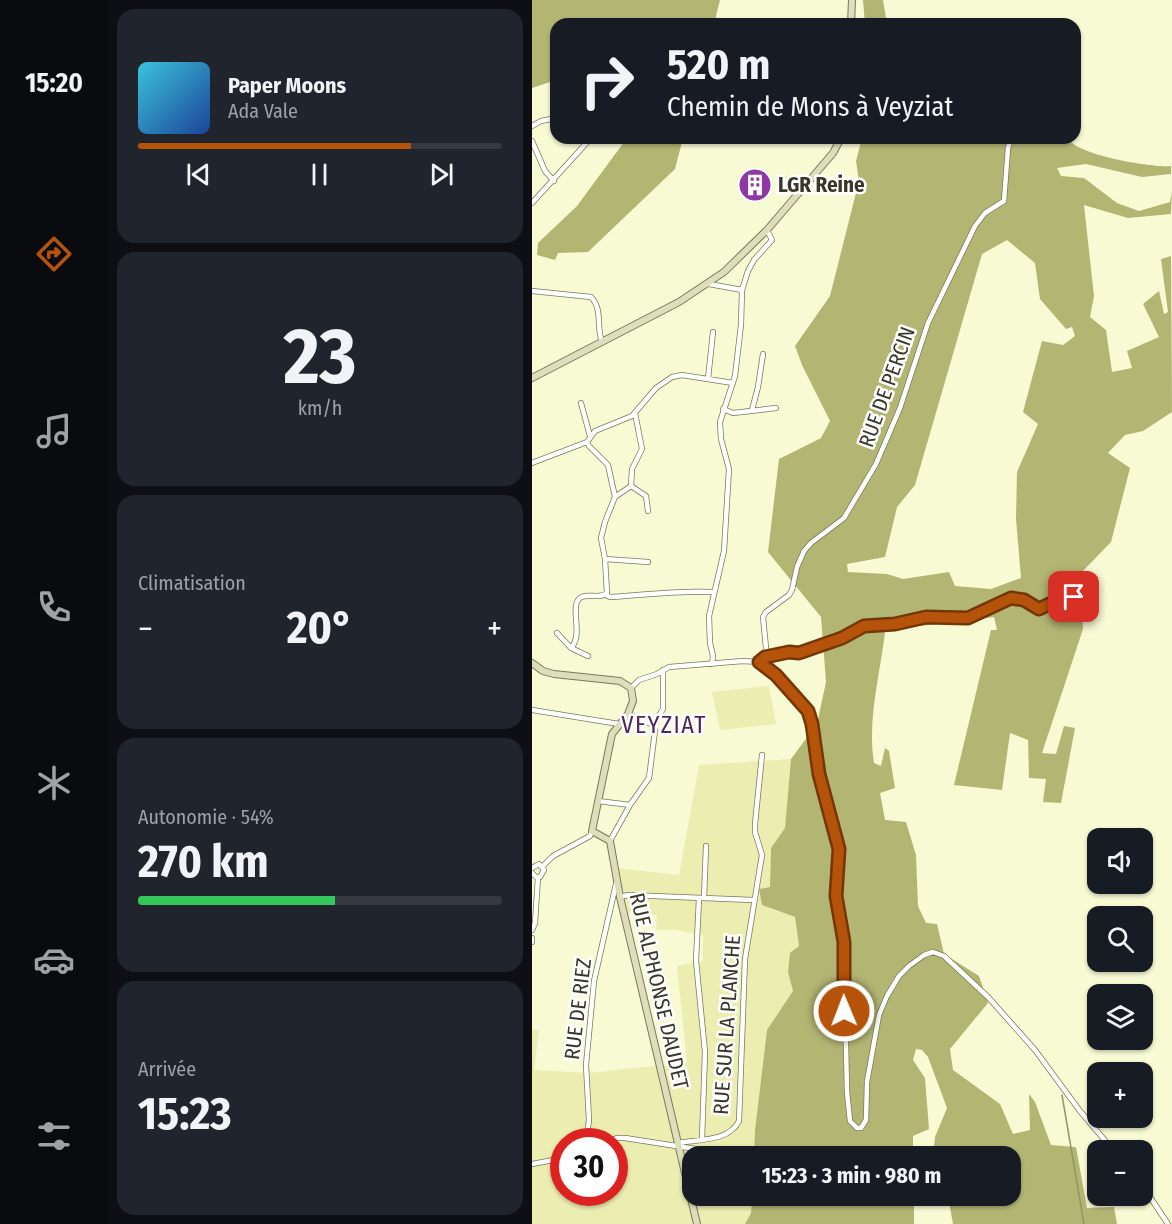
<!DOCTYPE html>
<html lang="fr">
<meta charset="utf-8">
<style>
:root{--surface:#171b24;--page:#20242c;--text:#f1f3f6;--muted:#9ea1a6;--line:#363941;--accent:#b45309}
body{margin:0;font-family:"Fira Sans Condensed",sans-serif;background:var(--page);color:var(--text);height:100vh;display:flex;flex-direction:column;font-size:22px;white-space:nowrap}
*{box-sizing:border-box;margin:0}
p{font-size:20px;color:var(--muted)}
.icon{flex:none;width:33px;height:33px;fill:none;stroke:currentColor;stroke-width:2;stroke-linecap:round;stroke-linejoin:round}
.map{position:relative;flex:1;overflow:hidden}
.side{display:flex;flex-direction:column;gap:9px;padding:9px;background:#0d0f14;width:424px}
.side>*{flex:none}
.hud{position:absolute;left:18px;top:18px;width:531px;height:126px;border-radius:18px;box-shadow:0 2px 4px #0004;background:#171b24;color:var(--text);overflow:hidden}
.fabs{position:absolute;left:555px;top:828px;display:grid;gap:12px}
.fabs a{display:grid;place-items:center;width:66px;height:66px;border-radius:12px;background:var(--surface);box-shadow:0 2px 4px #0004;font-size:30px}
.speed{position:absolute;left:18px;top:1128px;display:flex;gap:12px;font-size:30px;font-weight:700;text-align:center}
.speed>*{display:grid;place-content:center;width:78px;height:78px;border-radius:50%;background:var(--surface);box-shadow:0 2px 4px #0004;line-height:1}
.speed .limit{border:9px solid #d22;background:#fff;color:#111}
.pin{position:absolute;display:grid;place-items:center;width:51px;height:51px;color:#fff;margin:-26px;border-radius:12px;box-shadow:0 3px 9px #0006}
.me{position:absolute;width:66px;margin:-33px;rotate:359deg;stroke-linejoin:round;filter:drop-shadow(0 0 4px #0008)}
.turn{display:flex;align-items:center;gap:21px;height:126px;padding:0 18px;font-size:27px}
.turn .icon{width:78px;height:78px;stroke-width:2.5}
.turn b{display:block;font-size:42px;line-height:51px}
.big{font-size:45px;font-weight:700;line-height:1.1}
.side .card{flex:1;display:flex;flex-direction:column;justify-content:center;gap:9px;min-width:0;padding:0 21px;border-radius:18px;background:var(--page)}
.side .dial{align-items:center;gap:0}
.dial b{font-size:78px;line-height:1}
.song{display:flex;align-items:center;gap:18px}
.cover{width:72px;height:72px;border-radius:9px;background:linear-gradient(135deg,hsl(190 70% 55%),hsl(220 70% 35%))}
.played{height:6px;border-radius:3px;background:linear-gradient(90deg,var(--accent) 75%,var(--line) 75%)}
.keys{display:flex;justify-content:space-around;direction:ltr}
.heat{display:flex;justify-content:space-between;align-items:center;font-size:33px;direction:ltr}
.charge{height:9px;border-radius:4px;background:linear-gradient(90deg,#34c759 54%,var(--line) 0)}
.trip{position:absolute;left:150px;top:1146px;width:339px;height:60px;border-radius:18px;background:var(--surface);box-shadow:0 2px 4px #0004;font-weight:700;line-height:60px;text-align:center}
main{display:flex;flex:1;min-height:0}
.tab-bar{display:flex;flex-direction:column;width:108px;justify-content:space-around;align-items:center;background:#090b0e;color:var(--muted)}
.tab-bar .icon{width:42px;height:42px}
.tab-bar .on{color:var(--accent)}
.tab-bar b{font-size:27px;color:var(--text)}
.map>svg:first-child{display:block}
.green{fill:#ebedb1;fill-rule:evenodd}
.forest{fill:#b3b573;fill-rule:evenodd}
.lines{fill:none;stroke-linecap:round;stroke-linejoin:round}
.stream{stroke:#949562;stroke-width:1.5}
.street-casing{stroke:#797a58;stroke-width:6}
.secondary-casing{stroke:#797a58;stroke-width:8}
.street{stroke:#fff;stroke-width:4.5}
.secondary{stroke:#dedebd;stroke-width:6}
.route-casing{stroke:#753606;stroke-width:15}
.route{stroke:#b45309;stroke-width:10}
.labels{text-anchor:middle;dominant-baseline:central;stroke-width:5;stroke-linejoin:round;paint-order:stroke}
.poi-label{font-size:21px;font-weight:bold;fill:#38382a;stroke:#fff;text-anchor:start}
.street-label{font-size:21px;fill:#38382a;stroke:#fff}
.quarter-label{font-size:24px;letter-spacing:1.5px;fill:#51265b;stroke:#fff}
</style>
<main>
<nav class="tab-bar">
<b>15:20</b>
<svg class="icon on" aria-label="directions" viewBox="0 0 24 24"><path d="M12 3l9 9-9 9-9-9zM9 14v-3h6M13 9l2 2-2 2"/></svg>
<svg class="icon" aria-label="music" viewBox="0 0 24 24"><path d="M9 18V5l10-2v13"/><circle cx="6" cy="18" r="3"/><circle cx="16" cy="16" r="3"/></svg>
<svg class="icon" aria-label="phone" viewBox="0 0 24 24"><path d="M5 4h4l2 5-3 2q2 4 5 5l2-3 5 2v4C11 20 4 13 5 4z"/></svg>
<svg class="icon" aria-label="climate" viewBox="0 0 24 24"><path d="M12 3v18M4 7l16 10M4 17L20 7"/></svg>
<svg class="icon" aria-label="car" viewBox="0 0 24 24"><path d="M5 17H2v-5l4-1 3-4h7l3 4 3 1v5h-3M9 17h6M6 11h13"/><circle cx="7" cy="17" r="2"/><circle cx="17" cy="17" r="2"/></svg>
<svg class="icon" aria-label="filters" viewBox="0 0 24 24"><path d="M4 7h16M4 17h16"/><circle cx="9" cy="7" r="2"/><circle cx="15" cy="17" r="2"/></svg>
</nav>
<section class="side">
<div class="card">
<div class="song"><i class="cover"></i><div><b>Paper Moons</b><p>Ada Vale</p></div></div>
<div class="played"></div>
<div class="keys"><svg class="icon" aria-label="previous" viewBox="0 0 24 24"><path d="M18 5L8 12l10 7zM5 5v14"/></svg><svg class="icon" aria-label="pause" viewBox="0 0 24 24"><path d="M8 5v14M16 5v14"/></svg><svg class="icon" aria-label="next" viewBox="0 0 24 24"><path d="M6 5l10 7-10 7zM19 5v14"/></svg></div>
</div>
<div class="card dial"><b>23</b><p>km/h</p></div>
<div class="card"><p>Climatisation</p>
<div class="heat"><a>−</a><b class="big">20°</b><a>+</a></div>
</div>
<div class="card"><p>Autonomie · 54%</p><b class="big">270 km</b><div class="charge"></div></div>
<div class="card"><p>Arrivée</p><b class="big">15:23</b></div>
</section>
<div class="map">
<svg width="640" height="1224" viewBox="0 0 640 1224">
<rect width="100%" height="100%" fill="#f8fad4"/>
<path class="green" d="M237,686L244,724L188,730L180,692Z
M259,759L253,828L239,848L238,887L227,890L239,909L263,917L267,947L256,972L261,991L235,1030L223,1130L222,1156H160V1196H220L219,1213L213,1224H0V1030H7L2,1070L58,1073L155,1062L145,966L171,961V935L144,930H124L125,915L96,913L85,868L147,875L167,765ZM32,1142H82V1192H32Z"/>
<path class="forest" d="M0,0H188L182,24H24V82L21,81L0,88Z
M331,0H351L355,24H333Z
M95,138H151L143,169L56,252L26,253L23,260L5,255L6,243L45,206Z
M330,138H536C543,155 621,168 639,166V174L610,177L554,164L525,168L529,176L552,178L585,203L607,211L638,202L640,191L639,214L596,218L552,205L562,296L558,317L574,330L580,372L600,368L595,351L627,337L611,304L627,291L632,314L636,312L629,259L639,256L640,412L611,431L593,435L576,453L598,468L579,542L547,575L551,629L510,753L524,754L532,726L543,728L529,803L511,802L514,779L497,778L496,740L478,733L470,790L422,785L459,630H465L462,617L355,630L353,632C348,675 335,720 342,763L349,766L353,748L357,751L363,788L348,793L353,820L374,822L384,855L386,906L394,923L405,924L412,954L447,976L456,1003L418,1049L421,1070L468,1104L481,1134L498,1130L497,1094L503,1102L519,1145L544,1147L555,1208L582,1207L585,1224H421L416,1196H478V1156H401L403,1137L415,1108L396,1057L390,1050L384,1049L381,1060L393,1078L397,1129L381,1136V1156H222L223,1130L235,1030L261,991L256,972L258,953L267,946L263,917L230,905L227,889L238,887L239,848L253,828L259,759L285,724L294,682L289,617L236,552L247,459L289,438L298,421L270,365L263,346L298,296L327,181L324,161ZM475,240L503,263L508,299L534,329L540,327L543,336L531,345L510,341L491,412L506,424L485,472L484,519L489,578L459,589L423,586L417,572L371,579L355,574L316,572L315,564L353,557L365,507L383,485L450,254Z
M220,1196H382V1224H213L219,1213Z"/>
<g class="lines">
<path class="stream" d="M530,1095L552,1224"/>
<g class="street-casing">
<path id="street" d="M0,126L9,121L19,119
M0,141L13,171L22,181
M0,203L59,138
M177,284L210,290
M0,291L59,297C71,309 64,327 70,342
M176,379L181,332
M49,403L58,436
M191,409L201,413L244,408
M220,410L226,387L231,354
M0,463L55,442L63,431L100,416L124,388L140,377L150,375L201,383
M99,486L114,496L116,511
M83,497L99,486L100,469L110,449L103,413
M73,559L116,562
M74,595L78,597C112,595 147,590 181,592
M25,633L39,648L56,656
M39,648C52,634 37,607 48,598C55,592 67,600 75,593L73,559L69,538L73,522L83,497L76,465L57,446L55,442
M233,657L257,652L267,653L310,638L332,626L363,624L394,617L436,618L479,598L491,600L507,609L534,596L542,597
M227,662L233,657L234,648L231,617L234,612L257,595L260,590L265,567L272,551L279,543L312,518L344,464L368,408L396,323L443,226L453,213L472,201L476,148L479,138
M180,664L181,656L178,643L177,616L192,551L197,469L189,439L188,422L203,376L209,325L210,290L216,271L222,260L240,240L235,230
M99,688L107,680L125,674L137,667L211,661L227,662L244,675L276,711L280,724L287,774L307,849L304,896L312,942L311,993L314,1045L315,1092L318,1121L325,1128H329L334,1120L335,1082L347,1015L355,996L367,976L377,966L392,955L401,952L412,956L456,997L503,1050L548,1111L581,1150
M0,710L87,724
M96,714L121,725
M66,801L98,805
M78,841L98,805L117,778L123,731L121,725L131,709V670
M11,866L21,856L58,836L60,831
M0,868L7,864L12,870L8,877H4L0,873
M88,897L96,895L221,900
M167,898L164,961L173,1052L170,1139
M172,898L174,846
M0,930L3,923L6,877
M0,938V942
M54,1142L57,1120L54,1065L62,981L84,884
M76,1142L85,1138H93L183,1152L216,1151
M146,1143C166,1139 197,1142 207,1121L213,959L230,855L223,832V824L230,755
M0,1164L32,1158
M610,1185L636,1224"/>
</g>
<g class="secondary-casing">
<path id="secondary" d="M319,24L320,0
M0,378L147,302L192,272L235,230L301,153L309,138
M0,663L11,671L22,674L88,681L99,688L101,701L96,714L80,734L60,831L78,841L88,897L165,1224"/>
</g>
<use href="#street" class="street"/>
<use href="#secondary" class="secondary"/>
</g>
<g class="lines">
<g class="route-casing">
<path id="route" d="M312,1011V942L304,896L307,849L287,774L280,724L276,711L244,675L227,662L233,657L257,652L267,653L310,638L332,626L363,624L394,617L436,618L479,598L492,600L507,609L534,596L542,597"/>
</g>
<use href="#route" class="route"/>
</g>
<defs>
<g id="building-disc" transform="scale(1.725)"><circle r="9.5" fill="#8f37a3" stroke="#fff"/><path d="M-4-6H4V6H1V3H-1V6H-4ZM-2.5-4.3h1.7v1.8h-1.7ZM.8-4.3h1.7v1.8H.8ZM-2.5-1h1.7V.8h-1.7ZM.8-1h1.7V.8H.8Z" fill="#fff"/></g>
</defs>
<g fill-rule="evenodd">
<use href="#building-disc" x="223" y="185"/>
</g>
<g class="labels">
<g class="poi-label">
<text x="246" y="185">LGR Reine</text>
</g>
<g class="street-label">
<text transform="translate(355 387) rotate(-70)">RUE DE PERCIN</text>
<text transform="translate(127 991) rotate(77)">RUE ALPHONSE DAUDET</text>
<text transform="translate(46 1009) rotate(-83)">RUE DE RIEZ</text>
<text transform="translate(195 1025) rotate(-86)">RUE SUR LA PLANCHE</text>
</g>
<g class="quarter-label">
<text x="132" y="725">VEYZIAT</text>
</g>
</g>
</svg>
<div class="fabs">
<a><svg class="icon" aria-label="sound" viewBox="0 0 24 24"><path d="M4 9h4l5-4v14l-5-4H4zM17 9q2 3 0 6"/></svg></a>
<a><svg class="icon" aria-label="search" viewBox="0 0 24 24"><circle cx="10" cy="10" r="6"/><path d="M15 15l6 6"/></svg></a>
<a><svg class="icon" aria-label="layers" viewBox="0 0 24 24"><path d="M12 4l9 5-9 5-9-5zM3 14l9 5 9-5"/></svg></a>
<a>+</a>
<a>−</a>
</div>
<div class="speed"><div class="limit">30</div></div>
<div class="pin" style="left:542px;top:597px;background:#d93025"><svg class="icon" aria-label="arrive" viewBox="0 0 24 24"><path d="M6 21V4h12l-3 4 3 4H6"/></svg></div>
<svg class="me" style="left:312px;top:1011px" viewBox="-20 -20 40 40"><circle r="17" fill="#b45309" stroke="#fff" stroke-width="3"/><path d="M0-11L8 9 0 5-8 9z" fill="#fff"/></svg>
<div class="trip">15:23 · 3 min · 980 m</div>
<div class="hud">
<div class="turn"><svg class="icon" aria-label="right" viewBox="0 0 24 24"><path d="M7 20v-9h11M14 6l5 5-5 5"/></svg><div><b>520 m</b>Chemin de Mons à Veyziat</div></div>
</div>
</div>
</main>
